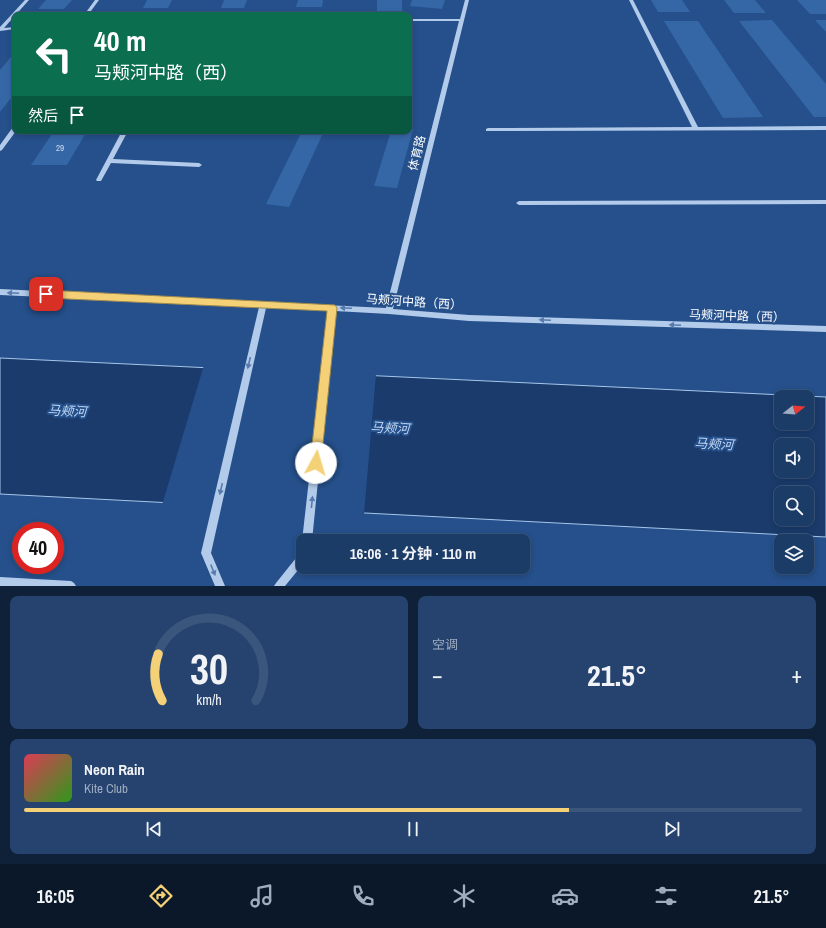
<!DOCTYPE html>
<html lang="zh">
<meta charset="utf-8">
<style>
:root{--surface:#1c3c68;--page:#25436e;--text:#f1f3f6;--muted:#a0adc0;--line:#3a567c;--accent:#f4d177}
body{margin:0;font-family:"Archivo Narrow","Noto Sans SC",sans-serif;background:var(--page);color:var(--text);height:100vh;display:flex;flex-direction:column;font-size:15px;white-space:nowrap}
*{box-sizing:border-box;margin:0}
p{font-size:13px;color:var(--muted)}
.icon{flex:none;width:22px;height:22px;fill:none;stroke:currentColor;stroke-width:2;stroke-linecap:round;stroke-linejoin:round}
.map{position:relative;height:586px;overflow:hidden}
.side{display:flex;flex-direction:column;gap:10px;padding:10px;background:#0f2139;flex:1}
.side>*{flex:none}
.top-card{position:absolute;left:12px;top:12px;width:400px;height:122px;border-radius:8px;box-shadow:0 2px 6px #0003,0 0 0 1px var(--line);background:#0b6e4f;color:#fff;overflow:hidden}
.needle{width:26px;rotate:73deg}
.buttons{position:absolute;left:774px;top:390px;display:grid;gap:8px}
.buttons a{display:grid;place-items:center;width:40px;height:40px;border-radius:8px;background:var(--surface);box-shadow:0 2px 6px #0003,0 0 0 1px var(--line);font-size:20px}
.speed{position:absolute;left:12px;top:522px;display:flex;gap:8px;font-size:20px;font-weight:700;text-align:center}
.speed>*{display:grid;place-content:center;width:52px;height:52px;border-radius:50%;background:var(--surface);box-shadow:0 2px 6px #0003,0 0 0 1px var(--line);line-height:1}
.speed .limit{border:6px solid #d22;background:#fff;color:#111}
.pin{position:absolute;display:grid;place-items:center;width:34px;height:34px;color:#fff;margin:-17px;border-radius:8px;box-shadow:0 2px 6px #0006}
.me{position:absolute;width:44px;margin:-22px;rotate:6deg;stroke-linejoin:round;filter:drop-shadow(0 0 3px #0008)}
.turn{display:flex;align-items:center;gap:14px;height:84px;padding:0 16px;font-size:18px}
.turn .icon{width:52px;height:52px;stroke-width:2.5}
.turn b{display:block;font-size:28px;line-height:34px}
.then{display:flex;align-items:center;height:38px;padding:0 16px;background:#0003;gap:8px;font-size:15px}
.big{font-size:30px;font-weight:700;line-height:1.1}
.side .widget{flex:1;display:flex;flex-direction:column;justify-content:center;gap:6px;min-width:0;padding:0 14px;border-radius:8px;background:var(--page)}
.side .dial{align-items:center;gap:0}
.dial svg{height:104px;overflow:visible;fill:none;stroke:var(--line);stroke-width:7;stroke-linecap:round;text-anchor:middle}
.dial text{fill:var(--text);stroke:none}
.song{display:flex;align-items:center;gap:12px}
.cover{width:48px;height:48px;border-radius:6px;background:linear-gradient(135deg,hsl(350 70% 55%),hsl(110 70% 35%))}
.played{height:4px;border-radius:2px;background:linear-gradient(90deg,var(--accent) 70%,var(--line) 70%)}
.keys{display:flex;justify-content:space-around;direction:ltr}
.heat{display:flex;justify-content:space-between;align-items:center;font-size:22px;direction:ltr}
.side .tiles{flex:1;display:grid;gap:10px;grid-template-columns:1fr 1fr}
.widget:last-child{grid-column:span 2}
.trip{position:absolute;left:296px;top:534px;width:234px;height:40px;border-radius:8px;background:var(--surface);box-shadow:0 2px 6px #0003,0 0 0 1px var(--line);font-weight:700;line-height:40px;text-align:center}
.dock{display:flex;height:64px;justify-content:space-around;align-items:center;background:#0b182a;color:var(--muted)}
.dock .icon{width:28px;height:28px}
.dock .on{color:var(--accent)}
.dock b{font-size:18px;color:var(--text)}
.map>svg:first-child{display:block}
.water{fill:#1a3b6b;stroke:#a7c6eb;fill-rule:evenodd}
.pier{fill:#25508b}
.building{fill:#3567a7}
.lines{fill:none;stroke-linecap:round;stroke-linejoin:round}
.minor{fill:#b3cbea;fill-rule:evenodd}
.oneway{fill:#577bac}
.route{fill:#f4d177;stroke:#9f884d}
.labels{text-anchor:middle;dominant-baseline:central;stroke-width:4;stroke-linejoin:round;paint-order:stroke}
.far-number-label{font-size:9px;fill:#ccd9e9}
.street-label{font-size:12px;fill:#fff;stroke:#25508b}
.water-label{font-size:13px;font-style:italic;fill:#bed5f1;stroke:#25508b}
</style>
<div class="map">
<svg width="826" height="586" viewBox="0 0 826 586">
<rect width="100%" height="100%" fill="#25508b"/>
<path class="water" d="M0,358L826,397V537L0,494ZM781,397H807V423H781ZM781,445H807V471H781ZM781,493H807V519H781Z"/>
<path class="pier" d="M204,365L376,374L364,515L162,505Z"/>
<path class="building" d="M46,0H72L64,9H38Z
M147,0H172L168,8H143Z
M224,0H247L244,8H221Z
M298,0H323L322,7H296Z
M377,0H402V11H377Z
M412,0H445L442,9L410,6Z
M651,0H682L690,12H658Z
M724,0H755L766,13H734Z
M797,0H826V14H810Z
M772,20L826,84V117H814L739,21Z
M815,20H826V32Z
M664,21H698L763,117L723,118Z
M15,52V93L0,112V70Z
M409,129H413L397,188L374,186L391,131H409Z
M54,131H87L67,165H31Z
M302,131H324L289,207L266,204Z"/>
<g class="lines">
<path class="minor" d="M25,0H29L4,28L15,27V29L0,31V27Z
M95,0H99L88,15H84Z
M465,0H469L393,309L469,315L826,326V332L469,321L389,314L335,311L312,541H303V543L302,541L328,311L266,308L211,553L225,586H215L201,553L259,307L0,295V289L386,308L459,21H409V19H460Z
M629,0H633L698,127L826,126V130L486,131V129L488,128L692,127Z
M15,126L16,131L2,150L0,151V145L13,127Z
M122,131H128L113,159L199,163L202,165L199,167L111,163L101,181H97L96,180Z
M826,200V204L519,205L516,203L519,201Z
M303,551V564L285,586H274L276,583L300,553Z
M0,577L71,581L74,583L76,586H0Z"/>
</g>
<defs><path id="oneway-solid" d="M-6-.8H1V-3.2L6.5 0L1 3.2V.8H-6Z"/></defs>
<g class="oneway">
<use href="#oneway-solid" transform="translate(13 293) rotate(-177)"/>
<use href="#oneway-solid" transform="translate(346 308) rotate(-177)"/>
<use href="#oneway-solid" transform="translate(545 320) rotate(-178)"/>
<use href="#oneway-solid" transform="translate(675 325) rotate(-178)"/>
<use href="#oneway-solid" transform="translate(249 363) rotate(103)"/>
<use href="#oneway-solid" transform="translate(221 489) rotate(103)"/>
<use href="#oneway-solid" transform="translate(312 502) rotate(-84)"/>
<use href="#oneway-solid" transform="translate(213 570) rotate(68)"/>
</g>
<path class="route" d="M46,290L335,305L337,308L321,463L320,467L316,468L312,467L310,463L327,311L46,298L42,294Z"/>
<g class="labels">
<g class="far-number-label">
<text x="60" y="148">29</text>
</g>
<g class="street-label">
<text transform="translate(417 153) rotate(-76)">体育路</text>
<text transform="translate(414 302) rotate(4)">马颊河中路（西）</text>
<text transform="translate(737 316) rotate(2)">马颊河中路（西）</text>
</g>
<g class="water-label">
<text transform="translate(67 411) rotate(3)">马颊河</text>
<text transform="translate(390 428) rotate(3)">马颊河</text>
<text transform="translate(714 444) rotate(3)">马颊河</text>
</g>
</g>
</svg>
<div class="buttons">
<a><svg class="needle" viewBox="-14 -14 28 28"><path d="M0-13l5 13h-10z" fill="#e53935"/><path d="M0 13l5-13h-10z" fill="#a0adc0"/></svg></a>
<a><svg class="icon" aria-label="sound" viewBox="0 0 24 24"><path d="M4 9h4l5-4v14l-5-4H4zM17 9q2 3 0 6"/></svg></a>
<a><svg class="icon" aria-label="search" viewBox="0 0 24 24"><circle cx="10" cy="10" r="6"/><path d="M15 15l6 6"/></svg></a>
<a><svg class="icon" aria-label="layers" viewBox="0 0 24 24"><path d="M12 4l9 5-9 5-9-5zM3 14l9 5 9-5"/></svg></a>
</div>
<div class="speed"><div class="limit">40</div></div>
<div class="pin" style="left:46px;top:294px;background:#d93025"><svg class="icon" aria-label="arrive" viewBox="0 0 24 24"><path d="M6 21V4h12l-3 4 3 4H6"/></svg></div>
<svg class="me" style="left:316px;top:463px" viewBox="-20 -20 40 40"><circle r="19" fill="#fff"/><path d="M0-13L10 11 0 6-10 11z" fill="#f4d177"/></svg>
<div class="trip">16:06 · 1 分钟 · 110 m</div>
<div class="top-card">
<div class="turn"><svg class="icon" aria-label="left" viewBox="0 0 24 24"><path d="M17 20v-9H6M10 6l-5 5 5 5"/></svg><div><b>40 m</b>马颊河中路（西）</div></div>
<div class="then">然后<svg class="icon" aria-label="arrive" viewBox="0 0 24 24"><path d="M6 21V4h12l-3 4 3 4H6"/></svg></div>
</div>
</div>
<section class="side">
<div class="tiles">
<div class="widget dial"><svg viewBox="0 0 100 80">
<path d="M14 69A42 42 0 1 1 86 69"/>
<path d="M14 69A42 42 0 0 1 11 33" stroke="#f4d177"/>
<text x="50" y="56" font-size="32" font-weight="700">30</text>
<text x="50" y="72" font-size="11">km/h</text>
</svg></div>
<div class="widget"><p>空调</p>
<div class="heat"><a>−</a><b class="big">21.5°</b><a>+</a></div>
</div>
<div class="widget">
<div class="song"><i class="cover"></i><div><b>Neon Rain</b><p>Kite Club</p></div></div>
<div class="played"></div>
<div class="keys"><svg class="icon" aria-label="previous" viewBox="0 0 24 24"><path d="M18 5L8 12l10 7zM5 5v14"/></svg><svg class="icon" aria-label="pause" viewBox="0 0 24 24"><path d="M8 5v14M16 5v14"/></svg><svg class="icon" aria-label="next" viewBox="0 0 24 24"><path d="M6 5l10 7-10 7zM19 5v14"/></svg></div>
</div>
</div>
</section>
<nav class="dock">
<b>16:05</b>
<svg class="icon on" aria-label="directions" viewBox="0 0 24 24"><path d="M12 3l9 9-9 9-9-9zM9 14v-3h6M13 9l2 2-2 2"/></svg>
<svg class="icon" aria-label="music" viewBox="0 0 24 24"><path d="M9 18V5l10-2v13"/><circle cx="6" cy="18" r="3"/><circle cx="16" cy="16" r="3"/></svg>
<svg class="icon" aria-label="phone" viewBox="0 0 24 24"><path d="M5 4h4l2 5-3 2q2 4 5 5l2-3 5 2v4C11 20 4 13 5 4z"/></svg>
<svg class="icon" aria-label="climate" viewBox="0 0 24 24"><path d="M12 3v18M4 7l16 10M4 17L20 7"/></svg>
<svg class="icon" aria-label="car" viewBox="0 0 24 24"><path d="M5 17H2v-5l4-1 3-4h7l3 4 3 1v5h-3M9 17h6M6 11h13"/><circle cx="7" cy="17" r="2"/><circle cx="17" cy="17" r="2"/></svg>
<svg class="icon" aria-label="filters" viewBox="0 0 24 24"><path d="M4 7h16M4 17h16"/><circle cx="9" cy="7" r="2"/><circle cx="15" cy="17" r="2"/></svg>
<b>21.5°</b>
</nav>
